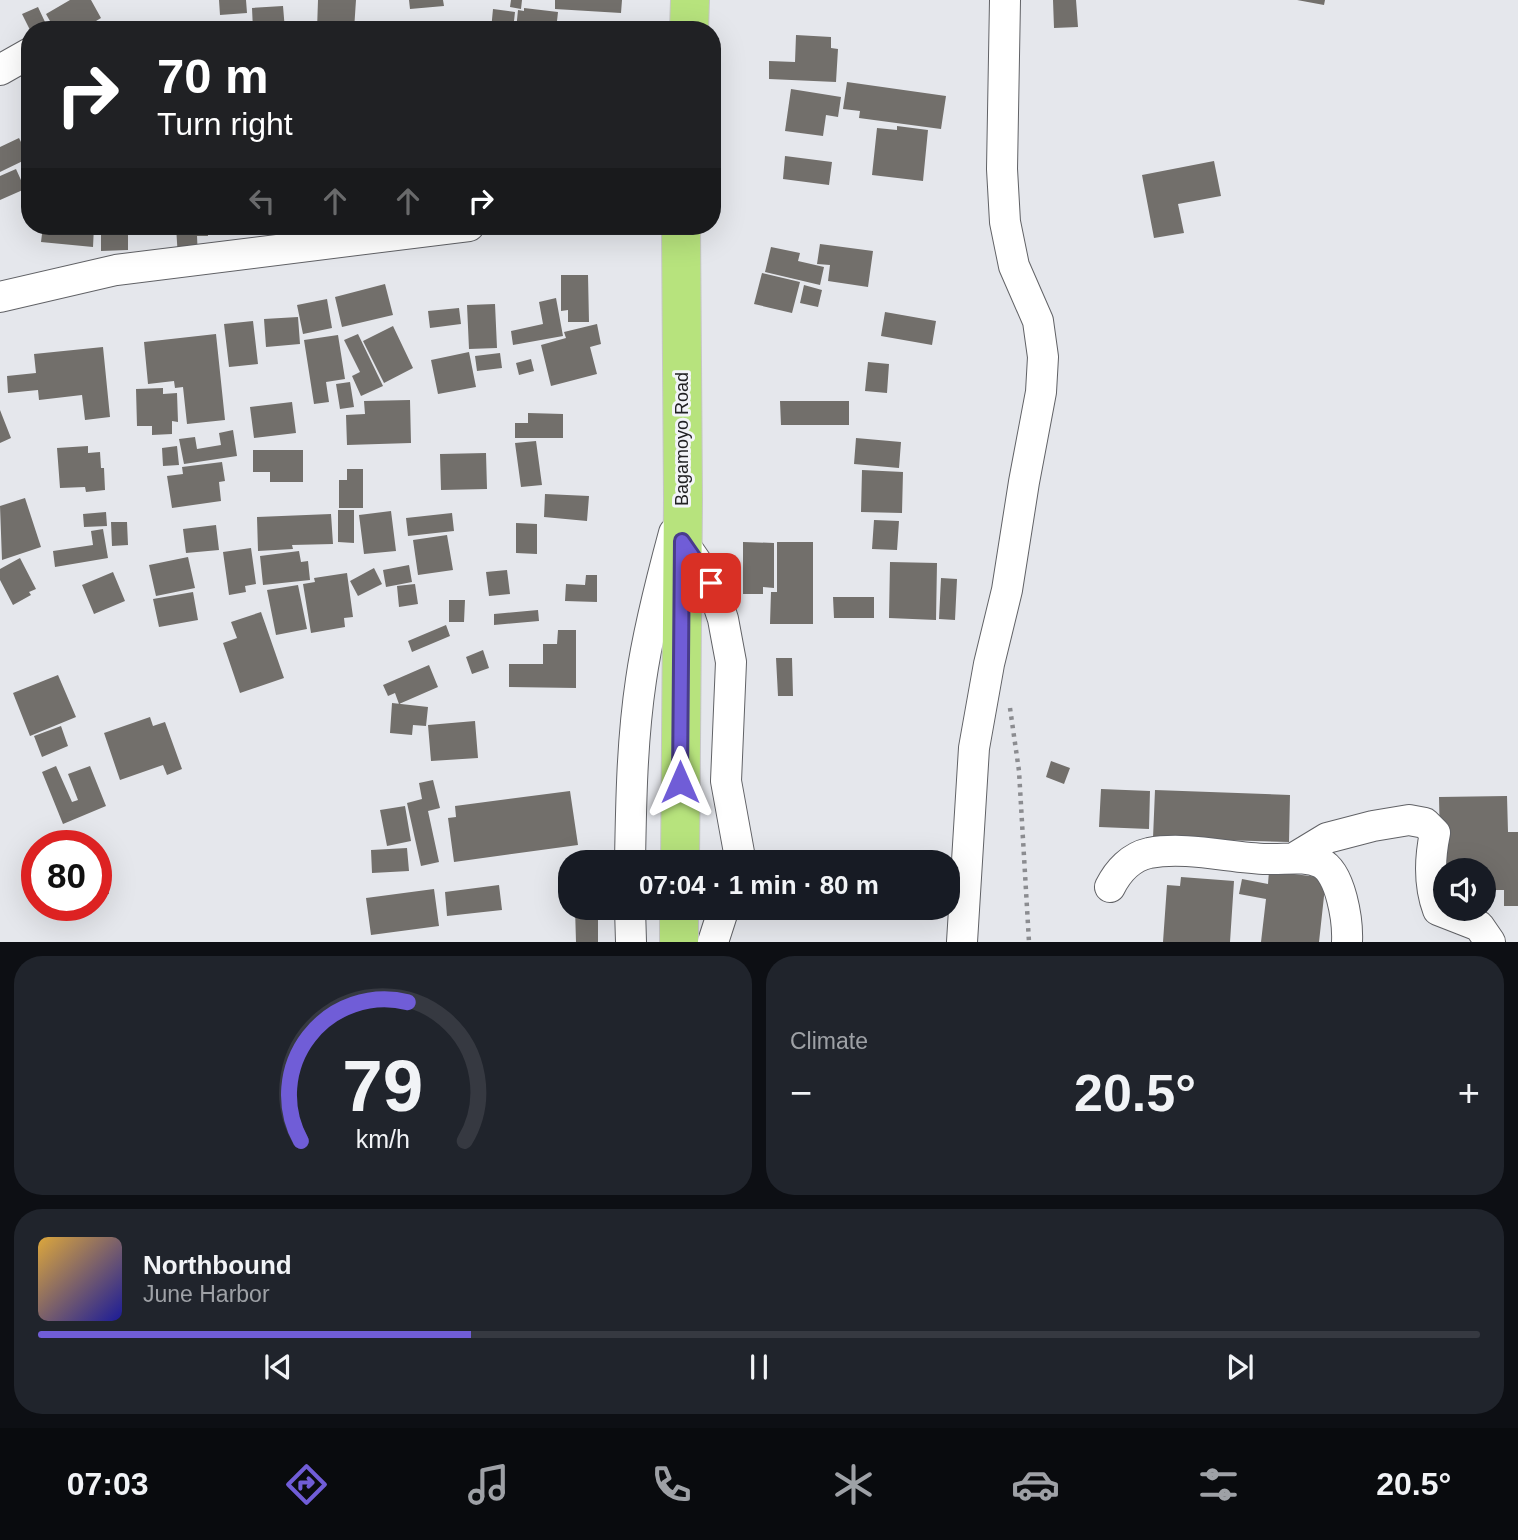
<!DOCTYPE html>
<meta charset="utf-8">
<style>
:root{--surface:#171b24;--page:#20242c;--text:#f1f3f6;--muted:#9ea1a6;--line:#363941;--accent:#705dd7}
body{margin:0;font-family:Arial,sans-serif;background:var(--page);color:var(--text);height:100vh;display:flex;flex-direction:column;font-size:26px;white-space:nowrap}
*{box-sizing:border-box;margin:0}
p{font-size:23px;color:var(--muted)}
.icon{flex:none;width:38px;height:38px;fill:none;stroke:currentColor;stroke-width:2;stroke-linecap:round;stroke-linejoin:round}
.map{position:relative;height:942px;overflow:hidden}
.details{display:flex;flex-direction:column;gap:14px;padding:14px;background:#0d0f14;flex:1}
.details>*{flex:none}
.banner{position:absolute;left:21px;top:21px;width:700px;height:214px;border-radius:28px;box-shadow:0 7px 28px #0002;background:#202124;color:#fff;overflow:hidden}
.tools{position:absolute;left:1433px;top:858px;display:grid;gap:14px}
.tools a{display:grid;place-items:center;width:63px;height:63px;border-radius:50%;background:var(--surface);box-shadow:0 7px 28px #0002;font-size:35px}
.speed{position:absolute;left:21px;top:830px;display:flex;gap:14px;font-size:35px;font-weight:700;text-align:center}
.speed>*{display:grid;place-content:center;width:91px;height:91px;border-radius:50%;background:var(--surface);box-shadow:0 7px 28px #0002;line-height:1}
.speed .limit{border:10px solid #d22;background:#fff;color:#111}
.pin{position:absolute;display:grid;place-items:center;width:60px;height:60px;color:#fff;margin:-30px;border-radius:14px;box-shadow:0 4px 10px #0006}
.me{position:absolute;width:77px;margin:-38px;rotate:0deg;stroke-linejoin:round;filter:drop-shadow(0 0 5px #0008)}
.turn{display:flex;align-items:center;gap:24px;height:147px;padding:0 21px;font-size:32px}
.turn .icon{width:91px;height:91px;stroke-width:2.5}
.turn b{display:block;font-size:49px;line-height:60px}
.lanes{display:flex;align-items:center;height:66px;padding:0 21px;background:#0003;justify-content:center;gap:35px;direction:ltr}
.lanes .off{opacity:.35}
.big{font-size:52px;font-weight:700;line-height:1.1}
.details .card{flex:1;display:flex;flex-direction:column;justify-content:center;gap:10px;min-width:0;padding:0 24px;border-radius:28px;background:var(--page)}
.details .dial{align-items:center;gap:0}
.dial svg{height:182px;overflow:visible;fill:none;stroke:var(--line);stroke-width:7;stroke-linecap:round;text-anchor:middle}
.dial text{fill:var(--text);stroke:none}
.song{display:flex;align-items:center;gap:21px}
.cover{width:84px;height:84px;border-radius:10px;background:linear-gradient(135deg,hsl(40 70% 55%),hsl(240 70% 35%))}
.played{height:7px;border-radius:4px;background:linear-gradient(90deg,var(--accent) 30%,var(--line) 30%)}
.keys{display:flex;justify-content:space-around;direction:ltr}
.heat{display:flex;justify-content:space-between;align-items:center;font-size:38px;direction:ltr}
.details .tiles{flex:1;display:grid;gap:14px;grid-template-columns:1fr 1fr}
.card:last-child{grid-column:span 2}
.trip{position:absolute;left:558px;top:850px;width:402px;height:70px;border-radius:28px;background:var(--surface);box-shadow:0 7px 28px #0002;font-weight:700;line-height:70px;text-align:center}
.menu{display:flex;height:112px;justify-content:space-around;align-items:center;background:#090b0e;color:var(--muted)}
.menu .icon{width:49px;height:49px}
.menu .current{color:var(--accent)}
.menu b{font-size:32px;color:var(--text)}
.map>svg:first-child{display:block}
.building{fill:#726f6b}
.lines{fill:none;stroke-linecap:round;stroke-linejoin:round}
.minor-casing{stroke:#616266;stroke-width:32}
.highway-casing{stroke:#c6c6c6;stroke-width:40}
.path{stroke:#8b8c90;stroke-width:4.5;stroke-dasharray:3.5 5;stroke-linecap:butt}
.minor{stroke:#fff;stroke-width:30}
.highway{stroke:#b7e37d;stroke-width:38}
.route-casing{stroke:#493c8c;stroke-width:18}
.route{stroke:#705dd7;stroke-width:12}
.labels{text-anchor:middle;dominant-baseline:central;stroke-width:6;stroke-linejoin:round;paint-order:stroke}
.street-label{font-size:18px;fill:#222224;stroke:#f3f4f9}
</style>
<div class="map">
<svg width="1518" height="942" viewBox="0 0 1518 942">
<rect width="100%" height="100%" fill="#e5e7ec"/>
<path class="building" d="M70,0H91L101,18L81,30H55L46,14Z
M219,0H246L247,13L220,15Z
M318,0H356L354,30H317Z
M409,0H443L444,6L410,9Z
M511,0H522L521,9L510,7Z
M555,0H622L621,13L555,9Z
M1053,0H1076L1078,27L1054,28Z
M1297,0H1325L1324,5Z
M283,6L285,30H253L252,8Z
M38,7L45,22L30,30L22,14Z
M524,8L558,12L556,30H516L518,10L524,11Z
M493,9L515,12L513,30H491Z
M562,21L597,23L596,30H561Z
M796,35L831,37V48L838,49L836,82L769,79V61L795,62Z
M847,82L946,96L941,129L859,118L860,111L843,109Z
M791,89L841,97L838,117L826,115L823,136L785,131Z
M897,126L928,130L923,181L872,175L877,128L897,130Z
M19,138L29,158L0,172V147Z
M785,156L832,162L829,185L783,179Z
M1214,161L1221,196L1178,204L1184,233L1154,238L1142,175Z
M16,169L25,189L0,200V176Z
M43,226H94L93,247L41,242Z
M101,226H128V250L101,251Z
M176,226H207L208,236H197L198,257L178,258Z
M820,244L873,251L868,287L828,281L830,265L817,264Z
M771,247L800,253L798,261L824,267L820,285L765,272Z
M762,273L800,282L792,313L754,304Z
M561,275H588L589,322H568V310L561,311Z
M385,284L393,315L342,327L335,297Z
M804,285L822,290L818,307L800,303Z
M556,298L563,336L513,345L511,331L543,324L539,302Z
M327,299L332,328L303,334L297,305Z
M495,304L497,348L469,349L467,305Z
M459,308L461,324L430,328L428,311Z
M885,312L936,321L932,345L881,336Z
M298,317L300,344L266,347L264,319Z
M253,321L258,364L229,367L224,324Z
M597,324L601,344L590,347L597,374L551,386L541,345L566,338L564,332Z
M393,326L413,368L384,383L363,341Z
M216,334L225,420L187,424L183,387L175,388L174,381L148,384L144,342Z
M358,334L383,386L361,396L352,376L360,372L344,340Z
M338,335L345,379L326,382L329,402L314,404L304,340Z
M103,347L110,417L85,420L82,395L39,400L38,390L8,393L7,376L36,373L34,354Z
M469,352L476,387L438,394L431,360Z
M500,353L502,368L477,371L475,356Z
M531,359L534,371L519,375L516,363Z
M868,362L889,364L887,393L865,391Z
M350,382L354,407L340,409L336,384Z
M163,388V394L177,393L178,422L172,421V434L152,435V426H137L136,389Z
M410,400L411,443L347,445L346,415L365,414L364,401Z
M780,401H849V425H781Z
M292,402L296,433L254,438L250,407Z
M0,410L11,438L0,443Z
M528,413L563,414V438H515V423H528Z
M233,430L237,456L184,464L179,439L195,437L197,449L221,445L219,433Z
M856,438L901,442L899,468L854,464Z
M536,441L542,485L521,487L515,443Z
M88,446V453L100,452L101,468H104L105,490L86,492L85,487L60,488L57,448Z
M177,446L179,465L163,466L162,448Z
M253,450H303V482H270V472H253Z
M486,453L487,489L441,490L440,454Z
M222,462L225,481L219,482L221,501L172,508L167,476L183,474L182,467Z
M347,469H363V508H339V480H347Z
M862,470L903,472L902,513L861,512Z
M545,494L589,496L587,521L544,517Z
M25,498L41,547L2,560L0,506Z
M338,510H354V543L338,542Z
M391,511L396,551L364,554L359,515Z
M106,512L107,526L84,527L83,514Z
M452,513L454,531L408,536L406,518Z
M331,514L333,544L292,545L293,549L258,551L257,517Z
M874,520L899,521L897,550L872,549Z
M111,522H127L128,545L112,546Z
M516,523L537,524V554L516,553Z
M216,525L219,550L186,553L183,529Z
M103,529L108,558L55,567L53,551L93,545L91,531Z
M447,535L453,570L418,575L413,540Z
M743,542L774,543V588L763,587V594H743Z
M777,542H813V624H770L771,592H777Z
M251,548L256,584L245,586L246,592L229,595L223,552Z
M299,551L301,562L308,561L310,580L263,585L260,556Z
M188,557L195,588L156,596L149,565Z
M20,558L36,589L29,592L31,595L13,605L0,580V569Z
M890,562L937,563L936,620L889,618Z
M409,565L412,582L386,587L383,570Z
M374,568L382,584L358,596L350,581Z
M507,570L510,594L489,596L486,572Z
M113,572L125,601L94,614L82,585Z
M347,573L353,617L344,618L345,627L311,633L303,584L315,582L314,578Z
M586,575H597V602L565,601L566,584L585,585Z
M941,578L957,579L955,620L939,619Z
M415,584L418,604L399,607L397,586Z
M298,585L307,629L276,635L267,590Z
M193,592L198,620L159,627L153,599Z
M833,597H874V618H834Z
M449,600H465L464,622H449Z
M538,610L539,621L494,625V614Z
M261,612L284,678L240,693L223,643L237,638L231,622Z
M446,625L450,636L412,652L408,641Z
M558,630H576V688L509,687V664H543V644H557Z
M483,650L489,668L472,674L466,657Z
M776,658H792L793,696H778Z
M429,665L438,687L399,704L395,693L388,696L383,685Z
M58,675L76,717L30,736L13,693Z
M392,703L428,707L426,726L413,725L412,735L390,733Z
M150,717L153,726L165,722L182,769L167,775L163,765L120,780L104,733Z
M475,721L478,758L431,761L428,725Z
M61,726L68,746L42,757L34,736Z
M1051,761L1070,768L1064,784L1046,777Z
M56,766L72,802L78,800L68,774L90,766L106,806L63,824L42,772Z
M433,780L440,808L428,811L439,862L421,866L407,803L422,799L419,783Z
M1101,789L1150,791L1149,829L1099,827Z
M1155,790L1290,795L1289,842L1153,838Z
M570,791L578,845L454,862L448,818L456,817L455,806Z
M1507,796L1508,832H1518V906H1504V890H1484V870H1446L1441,890L1439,797Z
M405,806L411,841L387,846L380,810Z
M407,848L409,871L372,873L371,850Z
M1269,871L1326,878L1319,942H1261L1266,899L1239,894L1242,879L1268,884Z
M105,874L109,894L96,896V876Z
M1181,877L1234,881L1230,942H1163L1167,885L1180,886Z
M499,885L502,910L447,916L445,892Z
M434,889L439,926L371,935L366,898Z
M575,908H598V942H576Z"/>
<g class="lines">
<g class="minor-casing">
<path id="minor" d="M0,70L30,53
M0,297L116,270L469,226
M682,541L711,583L723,619L731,662L726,781L740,858L738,863
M1294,858L1327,838L1373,826L1409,820L1425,823L1435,833C1430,857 1429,886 1438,910L1479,926L1490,942
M630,863C631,802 632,740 641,680C648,631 661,581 674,533
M1110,887C1118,871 1131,857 1149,853C1187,846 1230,858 1267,859C1285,860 1304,855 1321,863C1341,873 1348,921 1347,942
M630,908L631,942
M713,942L724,908
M962,942L974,748L989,664L1007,590L1024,482L1041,392L1043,357L1038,321L1014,266L1005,222L1002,169L1005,0"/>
</g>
<g class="highway-casing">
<path id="highway" d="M689,30L690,0
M680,863L683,499L681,226
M679,942V908"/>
</g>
<path class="path" d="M1010,708L1019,771L1029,942"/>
<use href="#minor" class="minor"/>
<use href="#highway" class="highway"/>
</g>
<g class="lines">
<g class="route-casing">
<path id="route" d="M680,782L682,541L711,583"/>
</g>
<use href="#route" class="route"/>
</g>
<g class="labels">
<g class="street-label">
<text transform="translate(682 439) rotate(-90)">Bagamoyo Road</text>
</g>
</g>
</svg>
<div class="tools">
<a><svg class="icon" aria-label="sound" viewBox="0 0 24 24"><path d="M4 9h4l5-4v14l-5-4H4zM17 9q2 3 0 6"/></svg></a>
</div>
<div class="speed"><div class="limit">80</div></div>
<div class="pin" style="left:711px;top:583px;background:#d93025"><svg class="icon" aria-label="arrive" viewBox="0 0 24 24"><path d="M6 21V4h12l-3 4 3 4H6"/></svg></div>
<svg class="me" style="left:680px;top:782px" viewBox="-20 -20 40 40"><path d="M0-17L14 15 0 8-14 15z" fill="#705dd7" stroke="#fff" stroke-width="4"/></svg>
<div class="trip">07:04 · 1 min · 80 m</div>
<div class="banner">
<div class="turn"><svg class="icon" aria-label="right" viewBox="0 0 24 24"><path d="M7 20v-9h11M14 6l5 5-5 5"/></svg><div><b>70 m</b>Turn right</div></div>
<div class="lanes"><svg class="icon off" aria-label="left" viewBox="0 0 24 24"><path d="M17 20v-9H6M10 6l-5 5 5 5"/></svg><svg class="icon off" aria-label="ahead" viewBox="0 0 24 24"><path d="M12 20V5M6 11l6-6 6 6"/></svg><svg class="icon off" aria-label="ahead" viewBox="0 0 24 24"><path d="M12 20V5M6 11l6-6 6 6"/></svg><svg class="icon" aria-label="right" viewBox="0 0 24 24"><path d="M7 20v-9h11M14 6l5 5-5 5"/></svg></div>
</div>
</div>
<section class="details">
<div class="tiles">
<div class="card dial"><svg viewBox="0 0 100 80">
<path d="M14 69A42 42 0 1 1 86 69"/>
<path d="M14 69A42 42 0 0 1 61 8" stroke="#705dd7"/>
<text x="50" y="56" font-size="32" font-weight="700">79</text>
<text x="50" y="72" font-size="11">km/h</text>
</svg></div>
<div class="card"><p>Climate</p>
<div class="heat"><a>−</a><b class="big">20.5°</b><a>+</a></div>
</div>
<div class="card">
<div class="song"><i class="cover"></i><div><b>Northbound</b><p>June Harbor</p></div></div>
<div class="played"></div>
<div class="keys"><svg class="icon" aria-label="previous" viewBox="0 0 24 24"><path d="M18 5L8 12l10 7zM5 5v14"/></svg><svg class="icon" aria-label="pause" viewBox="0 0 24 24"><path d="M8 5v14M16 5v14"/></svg><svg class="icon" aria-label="next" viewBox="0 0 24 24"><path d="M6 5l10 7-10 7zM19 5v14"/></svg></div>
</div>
</div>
</section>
<nav class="menu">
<b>07:03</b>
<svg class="icon current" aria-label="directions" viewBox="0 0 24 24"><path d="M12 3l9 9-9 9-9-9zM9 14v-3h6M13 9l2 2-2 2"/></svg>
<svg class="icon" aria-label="music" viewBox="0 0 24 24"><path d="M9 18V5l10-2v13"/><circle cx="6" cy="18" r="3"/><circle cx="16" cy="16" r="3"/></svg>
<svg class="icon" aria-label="phone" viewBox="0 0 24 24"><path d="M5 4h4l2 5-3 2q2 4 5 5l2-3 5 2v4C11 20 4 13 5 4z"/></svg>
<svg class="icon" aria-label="climate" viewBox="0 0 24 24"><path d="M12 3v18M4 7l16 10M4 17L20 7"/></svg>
<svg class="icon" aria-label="car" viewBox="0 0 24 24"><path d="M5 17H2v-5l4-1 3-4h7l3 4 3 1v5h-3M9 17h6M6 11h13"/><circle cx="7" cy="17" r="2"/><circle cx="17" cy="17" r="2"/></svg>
<svg class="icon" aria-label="filters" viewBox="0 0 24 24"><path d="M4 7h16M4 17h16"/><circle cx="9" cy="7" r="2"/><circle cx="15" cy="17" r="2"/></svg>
<b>20.5°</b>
</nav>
